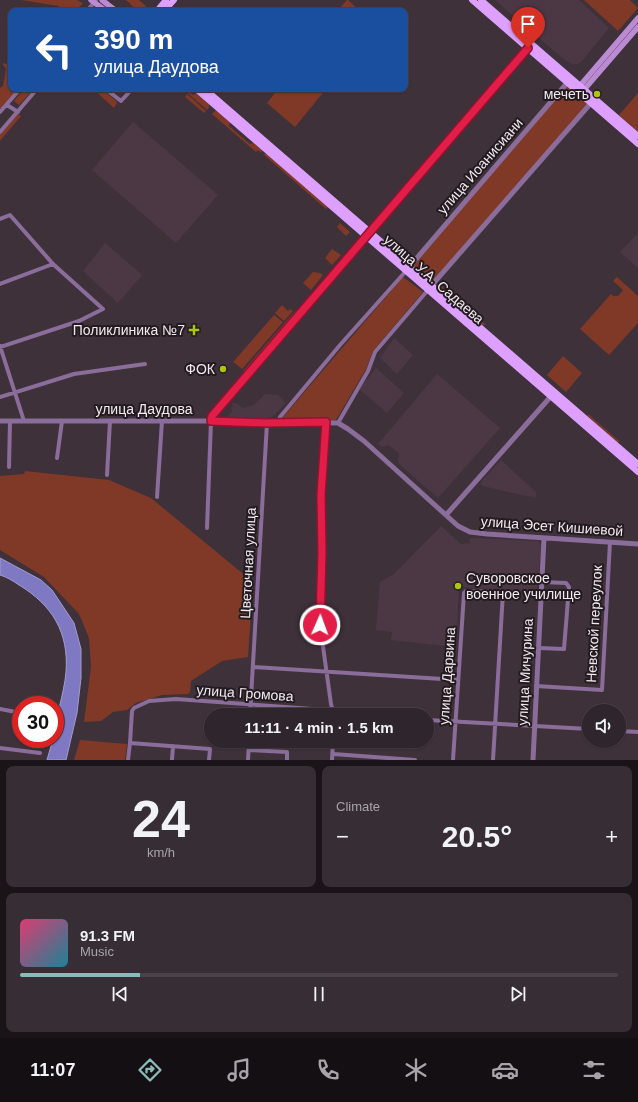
<!DOCTYPE html>
<meta charset="utf-8">
<style>
:root{--surface:#2f252c;--page:#372d34;--text:#f1f3f6;--muted:#a7a5a9;--line:#4a4248;--accent:#8bbbb9}
body{margin:0;font-family:Helvetica,sans-serif;background:var(--page);color:var(--text);height:100vh;display:flex;flex-direction:column;font-size:15px;white-space:nowrap}
*{box-sizing:border-box;margin:0}
p{font-size:13px;color:var(--muted)}
.icon{flex:none;width:22px;height:22px;fill:none;stroke:currentColor;stroke-width:2;stroke-linecap:round;stroke-linejoin:round}
.map{position:relative;height:760px;overflow:hidden}
.side{display:flex;flex-direction:column;gap:6px;padding:6px;background:#1a1418;flex:1}
.side>*{flex:none}
.hud{position:absolute;left:8px;top:8px;width:400px;height:84px;border-radius:8px;box-shadow:0 1px 3px #0004,0 0 0 1px var(--line);background:#1a4fa0;color:#fff;overflow:hidden}
.tools{position:absolute;left:582px;top:704px;display:grid;gap:8px}
.tools a{display:grid;place-items:center;width:44px;height:44px;border-radius:50%;background:var(--surface);box-shadow:0 1px 3px #0004,0 0 0 1px var(--line);font-size:20px}
.speed{position:absolute;left:12px;top:696px;display:flex;gap:8px;font-size:20px;font-weight:700;text-align:center}
.speed>*{display:grid;place-content:center;width:52px;height:52px;border-radius:50%;background:var(--surface);box-shadow:0 1px 3px #0004,0 0 0 1px var(--line);line-height:1}
.speed .limit{border:6px solid #d22;background:#fff;color:#111}
.pin{position:absolute;display:grid;place-items:center;width:34px;height:34px;color:#fff;margin:-41px -17px;border-radius:50% 50% 50% 0;rotate:-45deg;box-shadow:0 0 4px #0007}
.pin .icon{rotate:45deg}
.me{position:absolute;width:44px;margin:-22px;rotate:2deg;stroke-linejoin:round;filter:drop-shadow(0 0 3px #0008)}
.turn{display:flex;align-items:center;gap:14px;height:84px;padding:0 20px;font-size:18px}
.turn .icon{width:52px;height:52px;stroke-width:2.5}
.turn b{display:block;font-size:28px;line-height:34px}
.big{font-size:30px;font-weight:700;line-height:1.1}
.side .widget{flex:1;display:flex;flex-direction:column;justify-content:center;gap:6px;min-width:0;padding:0 14px;border-radius:8px;background:var(--page)}
.side .dial{align-items:center;gap:0}
.dial b{font-size:52px;line-height:1}
.song{display:flex;align-items:center;gap:12px}
.cover{width:48px;height:48px;border-radius:6px;background:linear-gradient(135deg,hsl(340 70% 55%),hsl(190 70% 35%))}
.played{height:4px;border-radius:2px;background:linear-gradient(90deg,var(--accent) 20%,var(--line) 20%)}
.keys{display:flex;justify-content:space-around;direction:ltr}
.heat{display:flex;justify-content:space-between;align-items:center;font-size:22px;direction:ltr}
.side .tiles{flex:1;display:grid;gap:6px;grid-template-columns:1fr 1fr}
.widget:last-child{grid-column:span 2}
.trip{position:absolute;left:204px;top:708px;width:230px;height:40px;border-radius:20px;background:var(--surface);box-shadow:0 1px 3px #0004,0 0 0 1px var(--line);font-weight:700;line-height:40px;text-align:center}
.tabs{display:flex;height:64px;justify-content:space-around;align-items:center;background:#130f12;color:var(--muted)}
.tabs .icon{width:28px;height:28px}
.tabs .current{color:var(--accent)}
.tabs b{font-size:18px;color:var(--text)}
.map>svg:first-child{display:block}
.built{fill:#4c3845}
.green{fill:#7f3926}
.water{fill:#7f79c3;stroke:#a29bd0}
.lines{fill:none;stroke-linecap:round;stroke-linejoin:round}
.minor{stroke:#8a6d9a;stroke-width:4}
.tertiary{stroke:#8a6d9a;stroke-width:5}
.secondary{stroke:#ba8ad3;stroke-width:5.5}
.primary{stroke:#dea0fe;stroke-width:6}
.route-casing{stroke:#92132f;stroke-width:10}
.route{stroke:#e11d48;stroke-width:7}
.poi-dot{fill:#adc60d;stroke:#221b1f;stroke-width:1.5}
.labels{text-anchor:middle;dominant-baseline:central;stroke-width:4;stroke-linejoin:round;paint-order:stroke}
.poi-label{font-size:14px;fill:#f2e9ef;stroke:#221b1f;text-anchor:end}
.street-label{font-size:14px;fill:#f2e9ef;stroke:#221b1f}
</style>
<div class="map">
<svg width="638" height="760" viewBox="0 0 638 760">
<rect width="100%" height="100%" fill="#3f313a"/>
<path class="built" d="M495,0H579L609,28L581,62L577,64H572L566,61Z
M133,122L218,195L176,243L92,170Z
M638,233V268L620,252Z
M105,243L142,275L118,303L83,271Z
M394,338L413,355L397,374L380,358Z
M376,368L404,393L387,413L359,389Z
M437,374L500,428L438,498L398,463L399,453L388,445L382,447L378,444Z
M265,394L278,395L286,403L272,417L262,419L230,418L228,416L233,411L231,409L233,406L231,403H236L243,408L254,405Z
M501,460L536,492V497L526,496L483,486L480,483Z
M441,526L461,544L470,543V538L538,541L541,545L537,592L459,587L456,647L391,640L392,632L376,630L380,582L394,574Z"/>
<path class="green" d="M21,0H77L83,3L76,11H59V6Z
M126,0H139L146,6L141,11H138Z
M347,0H348L360,11H337Z
M584,0H630L638,8L618,31Z
M2,63L11,65V89H18L0,109V88L3,86L6,69Z
M567,86L588,103L433,282L413,265Z
M24,89H34L19,105L14,101Z
M93,89H102L116,101L117,103L114,108Z
M183,89H187L193,95L197,93L209,104V108L207,110Z
M278,89H326L295,127L267,103Z
M638,93V132L619,115Z
M187,94L206,111L204,113L185,97Z
M216,110L230,122L229,126L250,144L253,143L262,150L261,153L258,150L256,152L212,114Z
M18,114L21,116L0,141V134Z
M263,154H267L328,207L326,209Z
M340,223L350,232L346,236L337,227Z
M332,249L341,255L332,265L325,258Z
M313,272L320,273L323,275L311,290L303,283Z
M403,277L423,292L373,351L366,369L336,420H283V417Z
M617,277L638,296V323L609,355L580,329L611,294L613,296H618L623,290L613,281Z
M438,283L486,325H483L438,286Z
M282,305L288,311L290,309L293,311L284,321L275,313Z
M294,312L293,316L246,371H243Z
M274,315L283,322L242,369L233,362Z
M563,356L582,373L566,392L547,375Z
M588,414L620,442H617L588,416Z
M25,471L109,480L151,498L253,582L248,657L222,661L191,681L190,692L188,694L162,695L136,703L127,710L113,712L101,721L84,722L91,667L89,638L79,614L44,577L0,550V476L24,474Z
M80,740L127,744L125,760H74Z"/>
<path class="water" d="M0,558L41,580L52,590L74,623L81,649V678L77,713L66,760H47L53,739H55C55,716 64,695 66,672C69,632 52,605 19,585C13,581 7,577 0,575Z"/>
<g class="lines">
<path class="minor" d="M87,11L96,0
M106,89L112,94L116,89
M112,94L121,101L132,89
M7,105L18,112
M0,112L20,89
M0,132L37,89
M0,219L10,215L53,264L103,309L79,321L0,347
M0,284L53,264
M0,346L24,421
M0,397L74,374L145,364
M326,422L321,495L322,553L320,625L331,704L334,715
M278,423L280,417L340,345L406,271
M338,423L368,371L375,352L428,290
M57,458L62,421
M9,467L10,421
M107,475L110,421
M157,497L162,421
M207,528L211,421
M539,648L564,649L569,587L566,583L542,582
M253,667L458,680
M536,686L602,690L610,542
M0,709L21,713
M250,715L267,423
M427,720L589,729
M619,731L638,732
M130,743L210,749L209,760
M0,748L40,753
M249,750L287,752V760
M333,754L415,760
M128,760L130,743L132,711L134,708L149,701L176,699L326,710L338,715
M172,760L173,746
M248,760L249,741
M332,760L333,741
M453,760L464,593L466,591L503,592L493,760"/>
<path class="tertiary" d="M410,266L567,83
M432,285L591,103
M0,421H211L338,423L348,429L364,441L458,526L470,532L487,534L638,544
M211,421L214,412L530,46
M446,515L553,394
M533,760L544,538"/>
<path class="secondary" d="M91,0L106,11
M102,0L116,11
M578,88L638,18
M582,92L638,27"/>
<path class="primary" d="M472,0L638,144
M481,0L638,136
M157,11L166,0
M164,11L174,0
M196,89L638,472
M205,89L638,464"/>
</g>
<g class="lines">
<g class="route-casing">
<path id="route" d="M320,625L322,552L321,495L326,422L266,423L211,421L212,416L528,48"/>
</g>
<use href="#route" class="route"/>
</g>
<g class="poi-dot">
<circle cx="597" cy="94" r="4"/>
<path d="M192 324h4v4h4v4h-4v4h-4v-4h-4v-4h4z"/>
<circle cx="223" cy="369" r="4"/>
<circle cx="458" cy="586" r="4"/>
</g>
<g class="labels">
<g class="poi-label">
<text x="589" y="94">мечеть</text>
<text x="185" y="330">Поликлиника №7</text>
<text x="215" y="369">ФОК</text>
<text x="466" y="578" text-anchor="start">Суворовское<tspan x="466" dy="16">военное училище</tspan></text>
</g>
<g class="street-label">
<text transform="translate(480 166) rotate(-49)">улица Иоанисиани</text>
<text transform="translate(434 279) rotate(41)">улица У.А. Садаева</text>
<text x="144" y="409">улица Даудова</text>
<text transform="translate(552 526) rotate(4)">улица Эсет Кишиевой</text>
<text transform="translate(248 563) rotate(-87)">Цветочная улица</text>
<text transform="translate(594 624) rotate(-87)">Невской переулок</text>
<text transform="translate(525 672) rotate(-87)">улица Мичурина</text>
<text transform="translate(447 676) rotate(-86)">улица Дарвина</text>
<text transform="translate(245 693) rotate(4)">улица Громова</text>
</g>
</g>
</svg>
<div class="tools">
<a><svg class="icon" aria-label="sound" viewBox="0 0 24 24"><path d="M4 9h4l5-4v14l-5-4H4zM17 9q2 3 0 6"/></svg></a>
</div>
<div class="speed"><div class="limit">30</div></div>
<div class="pin" style="left:528px;top:48px;background:#d93025"><svg class="icon" aria-label="arrive" viewBox="0 0 24 24"><path d="M6 21V4h12l-3 4 3 4H6"/></svg></div>
<svg class="me" style="left:320px;top:625px" viewBox="-20 -20 40 40"><circle r="17" fill="#e11d48" stroke="#fff" stroke-width="3"/><path d="M0-11L8 9 0 5-8 9z" fill="#fff"/></svg>
<div class="trip">11:11 · 4 min · 1.5 km</div>
<div class="hud">
<div class="turn"><svg class="icon" aria-label="left" viewBox="0 0 24 24"><path d="M17 20v-9H6M10 6l-5 5 5 5"/></svg><div><b>390 m</b>улица Даудова</div></div>
</div>
</div>
<section class="side">
<div class="tiles">
<div class="widget dial"><b>24</b><p>km/h</p></div>
<div class="widget"><p>Climate</p>
<div class="heat"><a>−</a><b class="big">20.5°</b><a>+</a></div>
</div>
<div class="widget">
<div class="song"><i class="cover"></i><div><b>91.3 FM</b><p>Music</p></div></div>
<div class="played"></div>
<div class="keys"><svg class="icon" aria-label="previous" viewBox="0 0 24 24"><path d="M18 5L8 12l10 7zM5 5v14"/></svg><svg class="icon" aria-label="pause" viewBox="0 0 24 24"><path d="M8 5v14M16 5v14"/></svg><svg class="icon" aria-label="next" viewBox="0 0 24 24"><path d="M6 5l10 7-10 7zM19 5v14"/></svg></div>
</div>
</div>
</section>
<nav class="tabs">
<b>11:07</b>
<svg class="icon current" aria-label="directions" viewBox="0 0 24 24"><path d="M12 3l9 9-9 9-9-9zM9 14v-3h6M13 9l2 2-2 2"/></svg>
<svg class="icon" aria-label="music" viewBox="0 0 24 24"><path d="M9 18V5l10-2v13"/><circle cx="6" cy="18" r="3"/><circle cx="16" cy="16" r="3"/></svg>
<svg class="icon" aria-label="phone" viewBox="0 0 24 24"><path d="M5 4h4l2 5-3 2q2 4 5 5l2-3 5 2v4C11 20 4 13 5 4z"/></svg>
<svg class="icon" aria-label="climate" viewBox="0 0 24 24"><path d="M12 3v18M4 7l16 10M4 17L20 7"/></svg>
<svg class="icon" aria-label="car" viewBox="0 0 24 24"><path d="M5 17H2v-5l4-1 3-4h7l3 4 3 1v5h-3M9 17h6M6 11h13"/><circle cx="7" cy="17" r="2"/><circle cx="17" cy="17" r="2"/></svg>
<svg class="icon" aria-label="filters" viewBox="0 0 24 24"><path d="M4 7h16M4 17h16"/><circle cx="9" cy="7" r="2"/><circle cx="15" cy="17" r="2"/></svg>
</nav>
